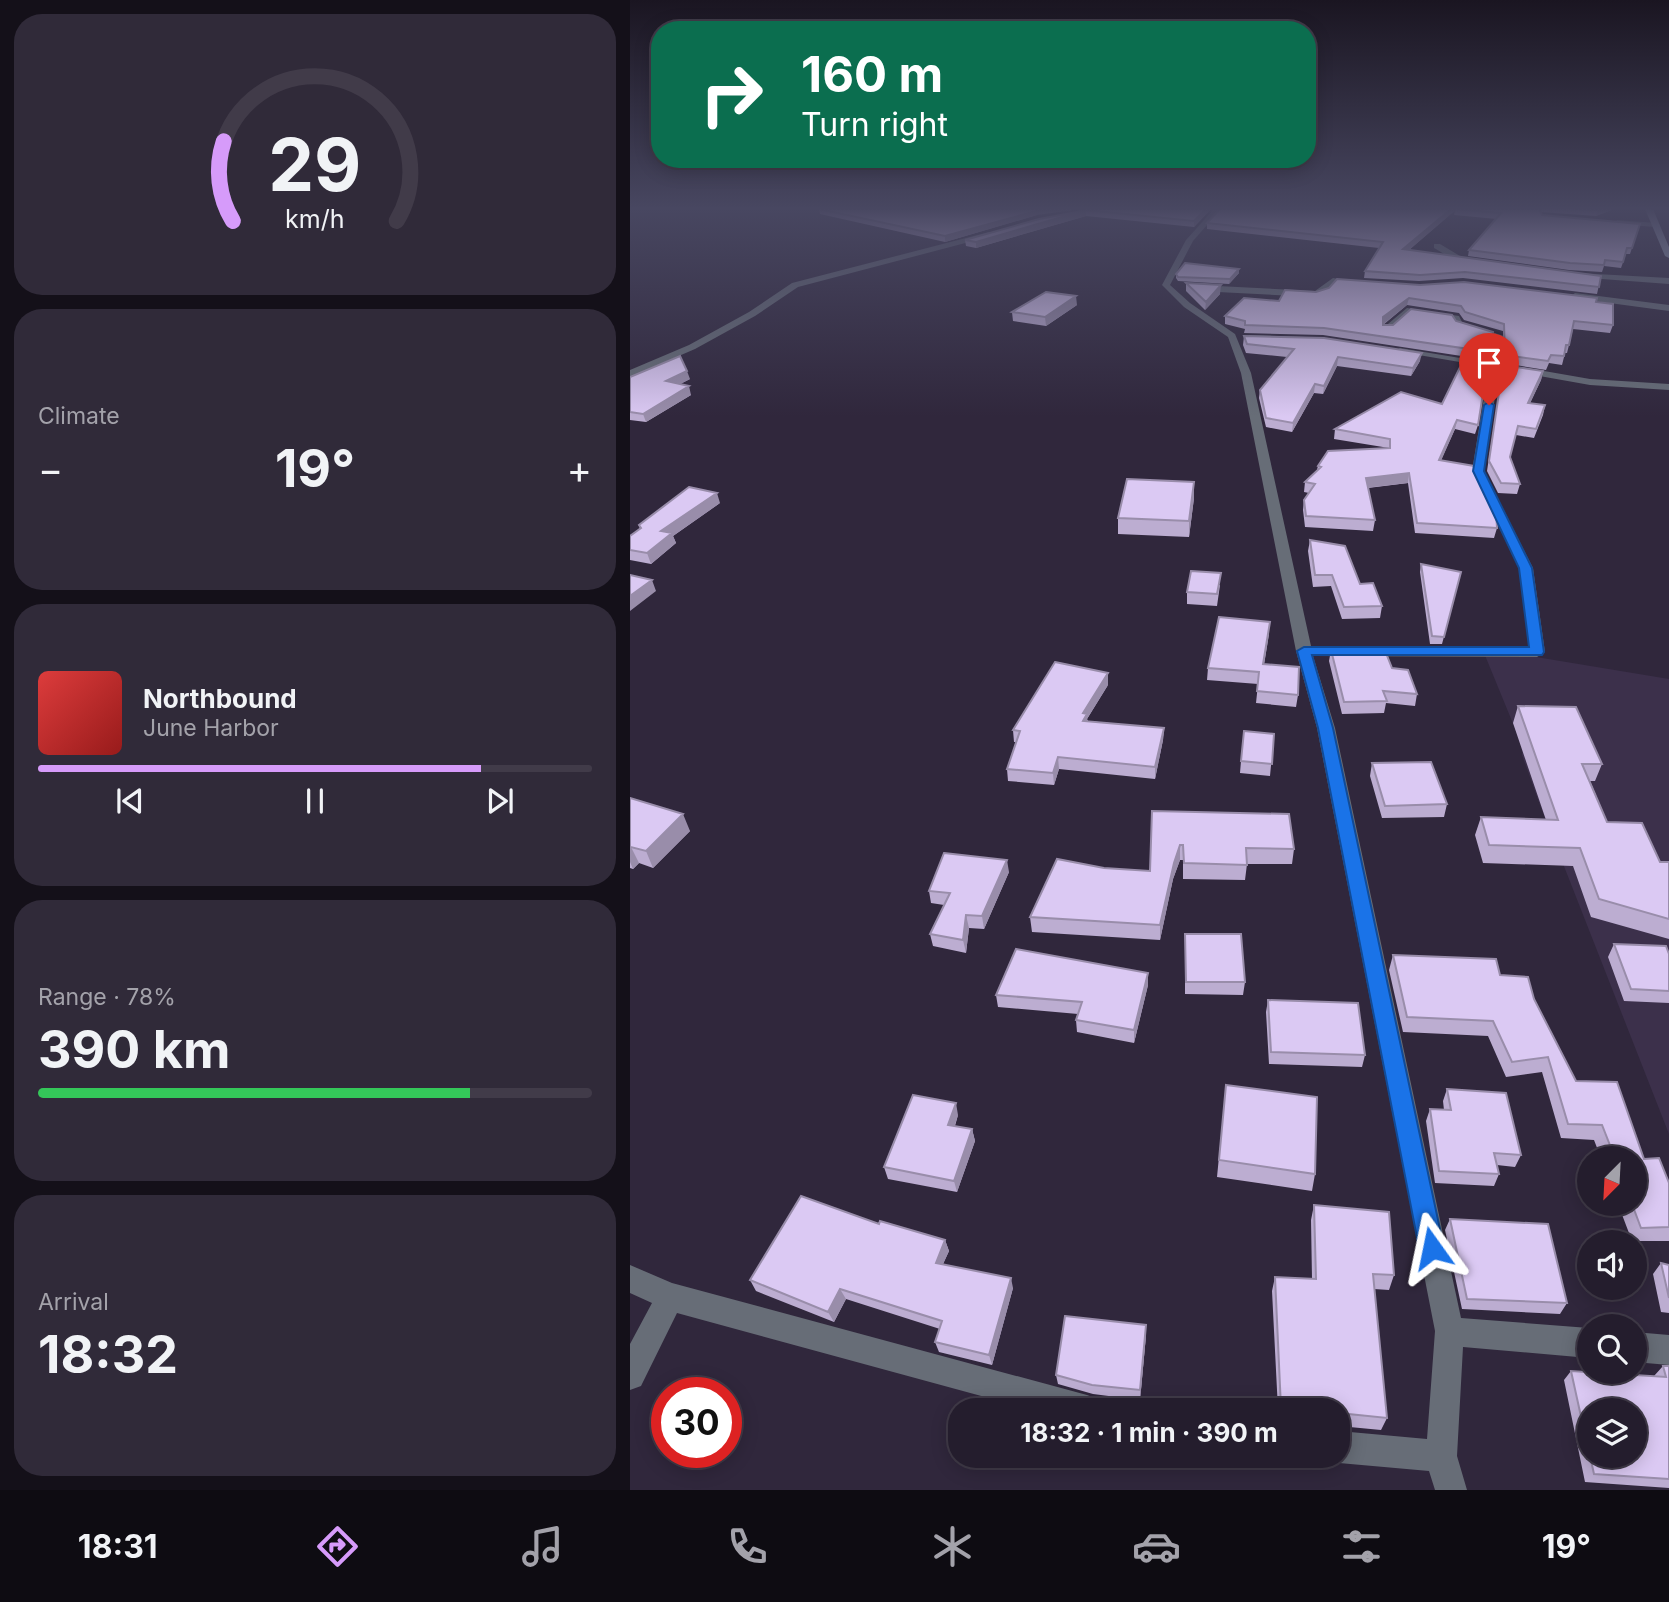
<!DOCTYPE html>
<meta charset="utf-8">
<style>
:root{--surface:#241d2d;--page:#302a39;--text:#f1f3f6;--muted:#a3a2aa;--line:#413b49;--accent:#d69bfa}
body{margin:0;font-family:Inter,sans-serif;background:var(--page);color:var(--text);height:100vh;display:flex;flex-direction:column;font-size:26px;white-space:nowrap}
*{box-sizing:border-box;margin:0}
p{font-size:23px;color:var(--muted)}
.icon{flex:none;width:38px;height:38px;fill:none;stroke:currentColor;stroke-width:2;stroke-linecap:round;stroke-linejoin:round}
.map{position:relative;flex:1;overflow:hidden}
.drawer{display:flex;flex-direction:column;gap:14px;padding:14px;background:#141019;width:630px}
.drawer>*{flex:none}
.top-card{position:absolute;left:21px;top:21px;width:665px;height:147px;border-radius:28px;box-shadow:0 4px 18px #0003,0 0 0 2px var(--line);background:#0b6e4f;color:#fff;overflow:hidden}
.needle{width:46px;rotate:204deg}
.fabs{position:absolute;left:947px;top:1146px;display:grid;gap:14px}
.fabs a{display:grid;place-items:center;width:70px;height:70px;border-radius:50%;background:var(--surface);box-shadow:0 4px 18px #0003,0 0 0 2px var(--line);font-size:35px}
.speed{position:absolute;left:21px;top:1377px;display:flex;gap:14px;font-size:35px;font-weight:700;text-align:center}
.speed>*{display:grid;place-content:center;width:91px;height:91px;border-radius:50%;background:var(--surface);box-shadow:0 4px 18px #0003,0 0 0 2px var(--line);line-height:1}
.speed .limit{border:10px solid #d22;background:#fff;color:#111}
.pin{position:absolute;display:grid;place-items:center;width:60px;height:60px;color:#fff;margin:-72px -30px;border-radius:50% 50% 50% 0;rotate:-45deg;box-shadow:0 0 7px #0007}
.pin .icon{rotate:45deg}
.me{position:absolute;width:77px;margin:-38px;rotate:348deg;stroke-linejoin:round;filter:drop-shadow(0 0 5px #0008)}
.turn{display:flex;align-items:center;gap:24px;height:147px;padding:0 35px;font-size:32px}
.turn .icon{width:91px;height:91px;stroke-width:2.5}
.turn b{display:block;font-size:49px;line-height:60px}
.big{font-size:52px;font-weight:700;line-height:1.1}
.drawer .tile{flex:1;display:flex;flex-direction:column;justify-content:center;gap:10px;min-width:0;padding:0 24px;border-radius:28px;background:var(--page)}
.drawer .dial{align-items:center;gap:0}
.dial svg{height:182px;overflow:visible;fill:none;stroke:var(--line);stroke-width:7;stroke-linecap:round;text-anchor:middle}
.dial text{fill:var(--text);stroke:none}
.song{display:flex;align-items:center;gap:21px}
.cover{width:84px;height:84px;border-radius:10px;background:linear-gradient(135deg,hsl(0 70% 55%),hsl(0 70% 35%))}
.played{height:7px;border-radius:4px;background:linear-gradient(90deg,var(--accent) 80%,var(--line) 80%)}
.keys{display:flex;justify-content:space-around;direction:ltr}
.heat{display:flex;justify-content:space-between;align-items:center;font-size:38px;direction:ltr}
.charge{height:10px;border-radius:5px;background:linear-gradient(90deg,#34c759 78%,var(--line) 0)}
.trip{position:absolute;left:318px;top:1398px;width:402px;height:70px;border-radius:28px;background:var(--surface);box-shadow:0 4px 18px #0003,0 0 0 2px var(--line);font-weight:700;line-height:70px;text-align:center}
.tab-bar{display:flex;height:112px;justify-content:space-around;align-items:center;background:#0e0c12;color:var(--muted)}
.tab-bar .icon{width:49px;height:49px}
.tab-bar .active{color:var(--accent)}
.tab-bar b{font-size:32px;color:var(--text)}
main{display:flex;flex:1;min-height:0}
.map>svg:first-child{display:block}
.built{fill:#3c304b}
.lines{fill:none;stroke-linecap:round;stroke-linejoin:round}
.minor{fill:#676d77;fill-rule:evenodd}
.major{fill:#a1adc2;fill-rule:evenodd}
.wall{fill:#bcadd1;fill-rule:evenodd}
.shaded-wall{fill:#998daa}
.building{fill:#dbc9f3;stroke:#998daa;stroke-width:2}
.route{fill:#1a73e8;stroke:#114b97;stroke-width:2}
</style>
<main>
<section class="drawer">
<div class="tile dial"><svg viewBox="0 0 100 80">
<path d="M14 69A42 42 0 1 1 86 69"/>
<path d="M14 69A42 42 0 0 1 10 34" stroke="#d69bfa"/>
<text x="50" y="56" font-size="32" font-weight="700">29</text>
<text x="50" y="72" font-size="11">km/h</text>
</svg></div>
<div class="tile"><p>Climate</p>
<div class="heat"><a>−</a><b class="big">19°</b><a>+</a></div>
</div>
<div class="tile">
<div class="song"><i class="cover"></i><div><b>Northbound</b><p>June Harbor</p></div></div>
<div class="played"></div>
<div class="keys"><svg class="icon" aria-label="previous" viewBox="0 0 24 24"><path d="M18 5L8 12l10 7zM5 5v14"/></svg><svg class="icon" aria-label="pause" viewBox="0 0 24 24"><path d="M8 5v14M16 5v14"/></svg><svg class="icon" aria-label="next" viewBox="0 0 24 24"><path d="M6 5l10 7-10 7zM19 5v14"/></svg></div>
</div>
<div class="tile"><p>Range · 78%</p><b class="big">390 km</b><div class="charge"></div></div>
<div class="tile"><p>Arrival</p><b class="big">18:32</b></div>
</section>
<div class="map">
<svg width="1039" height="1490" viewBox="0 0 1039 1490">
<rect width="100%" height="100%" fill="#30273c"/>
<path class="built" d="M852,648L1039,679V1134L910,805L892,755L893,748Z"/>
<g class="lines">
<path class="minor" d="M584,209H591L563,241L540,285L560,303L605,334L621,373L681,646L899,647L889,568L842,471L859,367L765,351L770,348L860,363L864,338L825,326L822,320L779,314L760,331L752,329L777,308L829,316L832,322L874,336L854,471L903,568L915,652L907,657L683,656L705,728L831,1318L959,1328V1358L833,1347L827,1456L837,1490H805L799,1471L709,1463L697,1456H709V1431L797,1439L805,1331L687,728L666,651L611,373L598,337L554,307L532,285L556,240Z
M987,220L1026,223L1030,225L1026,227L984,224Z
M359,232L362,236L168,287L125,316L65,349L0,377V370L59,345L119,312L162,283Z
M804,244H810L835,259L852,263C836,270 818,256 804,248Z
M948,273L1039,278V284L945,277Z
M703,278L733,283L729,286L705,284L696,294L685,297L568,291L564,288L568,285L685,291Z
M945,293L1039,305V311L942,298L941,296Z
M620,335L676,337L681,340L676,343L617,340V336Z
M891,367L960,379L1039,384V390L960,385L887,372L886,370Z
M0,1265L42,1283L457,1395L468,1399L472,1410H403L47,1313L11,1386L0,1390V1344L22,1303L0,1293Z
M1004,1332L1039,1335V1365L1004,1362Z"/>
<path class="major" d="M1015,209H1023L1039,247V258L1035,256Z"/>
</g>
<path class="wall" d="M189,209L407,215L315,242L190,214Z
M463,209H581L564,227L456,216L346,248L336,246L335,240Z
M590,209H984L966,216L911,212L912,215L1010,224L1000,254H996L991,268L974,266L972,272L939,270L838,256L839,250L867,219L824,215L825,210L779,250L971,276L967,294L833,278L789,281L734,278L735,271L749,248L577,229V223Z
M609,273L599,284L548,281L546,278V274Z
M556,283L590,294L575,310L556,291Z
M686,292L966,302L983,325L980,333L943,329L937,353H935L932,365L919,363L916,370L873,363V331L834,320L829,313L777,305L753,325L826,321L863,332L858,360L693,335L614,333L615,329L595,324V316Z
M447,305L416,326L383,321L382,312Z
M614,336L790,361L781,376L707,366L693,394L684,393L662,432L636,427L629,398L630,390L657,357L616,353L613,345Z
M873,365L913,371L911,380L900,403L915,405L913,415L904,438L886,435L880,457L890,484L887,494L868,493L857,471Z
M0,377L60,379L50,384L61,395L16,422L0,420Z
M771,392L848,425L845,434L825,429L811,460L867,528L864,538L785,533L778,483L738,488L745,520L743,531L675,527L673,510L674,500L679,493L674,492L675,482L687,470L688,466L759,448L704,439L705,429Z
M564,498L559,537L488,534V518Z
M90,503L43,536L46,543L21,564L0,560V536L10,529L9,525Z
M680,540L730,584L752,606L750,618L712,619L701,586L683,587L678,551Z
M791,564L831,572L812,644H800L790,572Z
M590,585L587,606L557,604V592Z
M639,634L634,665L668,695L666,707L626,703L628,684L577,680L578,668Z
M701,650L762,668L787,694L785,706L756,703L754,713L712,714L699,661Z
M478,685L457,719L458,721L534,728L533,740L525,779L429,769L424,785L378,781L377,769L386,742H384L383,730Z
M888,706L972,764L965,781H960L977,822L1030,862H1039V939L961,917L943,866L853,863L845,835L851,817L916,820L883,723Z
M644,734L640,776L610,773L611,761Z
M742,763L817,804L814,817L752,818L740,776Z
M0,798L60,831L23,868L9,863L3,869L0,868Z
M522,811L664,849L662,864H617L615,880L553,879V860H550L543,879L530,940L402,932L400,917L474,868L520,871Z
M379,872L354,929L339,928L336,953L303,946L300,934L314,905L301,903L299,891Z
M555,934L615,982L613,995L555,994Z
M984,944L1039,954V1003L994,1001L978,957Z
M763,955L870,975L904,999L946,1081L1014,1159L1039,1183V1241H1002L988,1204H1004V1158H971L964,1140L931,1138L912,1072L876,1077L858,1036L773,1032L759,970Z
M518,985L504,1043L447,1032L446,1020L448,1014L368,1007L366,995Z
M638,1000L735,1055L732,1067L639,1064L636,1012Z
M596,1085L685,1174L682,1191L587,1177Z
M817,1089L891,1155L885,1167L867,1165L869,1174L864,1186L805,1183L796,1121L800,1109L814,1110L813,1101Z
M328,1115L325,1126L342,1129L345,1141L327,1192L258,1179L254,1167Z
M684,1205L764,1275L759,1290L744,1289L757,1418L751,1430L709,1426V1410H648L642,1291L645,1277L682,1279L681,1220Z
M820,1219L937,1303L930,1314L832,1309L815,1230Z
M249,1224L315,1240L319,1251L313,1264L383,1288L362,1365L309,1352L305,1342L310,1329L216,1299L204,1322L126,1291L120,1280Z
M1031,1263L1039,1265V1313L1031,1312L1023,1274Z
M516,1335L510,1400L463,1394L428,1384L426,1375Z
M1033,1366H1039V1488L955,1482L934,1380L941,1371L1024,1376ZM959,1410L1004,1456H959Z"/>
<path class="shaded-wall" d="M414,209H450L407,215L315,242V236Z
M576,209H581L564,227V221Z
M821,209H827L772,256L773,249Z
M971,209H984L966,216L968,210Z
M456,210V216L346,248V242Z
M609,269V273L599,284L600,279Z
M591,285L590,294L575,310L576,302Z
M446,296L447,305L416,326L415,317Z
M779,298L777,305L752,325L753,317Z
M792,353L790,361L781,376L783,368Z
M708,357L707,366L693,394L694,386Z
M57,371L60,379L39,390L36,381Z
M913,371L911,380L896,412L898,403Z
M685,384L684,393L662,432L663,423Z
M59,386L61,395L16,422L13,414Z
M827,420L825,429L807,470L809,460Z
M779,473L778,483L735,488L736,478Z
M564,482V498L559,537V521Z
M87,493L90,503L43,536L46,543L21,564L17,553L31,531Z
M22,580L26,591L0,611V596Z
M478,673V685L457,719L458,726L454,733L453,713Z
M534,728L533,740L525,779V767Z
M428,757L429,769L424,785L423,773Z
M53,814L60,831L23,868L16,851Z
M550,845V860L543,879L530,940V925L544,863Z
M1,847L9,863L3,869L0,862V848Z
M377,860L379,872L354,929L352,916Z
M336,915L339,928L336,953L333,940Z
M518,973V985L504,1043V1030Z
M326,1103L328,1115L321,1137L318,1125Z
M342,1129L345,1141L327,1192L324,1181Z
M315,1240L319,1251L309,1273L306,1263Z
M381,1278L383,1288L362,1365L359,1355Z
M210,1289L216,1299L204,1322L198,1312Z
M516,1325V1335L510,1400V1390Z"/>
<path class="building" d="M189,209H414L315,236Z
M463,209H576L564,221L456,210L346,242L335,240L409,219Z
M590,209H821L773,249L971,276L969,287L835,272L790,275L735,271L753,242L577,223Z
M825,209H909L912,215L1010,224L1002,248H997L993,262L975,260L974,265L940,263L839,250L871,213Z
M946,209H971L968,210Z
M555,263L609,269L600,279L548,277L546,274Z
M707,279L790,285L834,282L967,298L966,302L983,304V325L944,321L939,345H936L934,356L921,355L918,361L875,355L874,324L835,312L831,306L779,298L753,317V325H763L781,309L822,315L826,321L863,332L860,352L694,328L615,325V321L595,316L614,298L649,301L655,290L686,292L699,288Z
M556,283L591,285L576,302Z
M416,292L446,296L415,317L382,312Z
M614,336L694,338L792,353L783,368L708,357L694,386L685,384L663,423L636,418L630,390L664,349L617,344Z
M50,356L57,371L36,381L59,386L13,414L0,412V377Z
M834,359L858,362L848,425L827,420L809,460L844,466L866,511L867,528L787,523L779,473L736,478L745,520L676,516L674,500L685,484L675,482L691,467L688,466L698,451L760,448V439L705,429L771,392L812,404Z
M873,365L913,371L898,403L915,405L906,429L888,426L880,457L890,484L871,483L859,461Z
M497,479L564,482L559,521L488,518Z
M59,487L87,493L31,531L42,533L17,553L0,550V536L11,528L9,525Z
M680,540L715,546L730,584L743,583L752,606L714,607L702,575H685Z
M791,564L831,572L814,637L802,636Z
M561,571L591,573L587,594L557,592Z
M0,575L22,580L0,596Z
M589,617L640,622L633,664L669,667L668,695L627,691L629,672L578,668Z
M754,648L762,668L778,670L787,694L753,691L757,701L714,702L701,650Z
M425,662L478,673L453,713L457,714L453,721L534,728L525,767L428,757L423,773L377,769L390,731L383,730Z
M888,706L946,707L972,764H952L977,822L1012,823L1030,862H1039V919L969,899L950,848L859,845L851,817L928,820Z
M614,731L644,734L642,764L611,761Z
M801,762L817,804L755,806L742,763Z
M0,798L53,814L16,851L1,847L0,848Z
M522,811L659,814L664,849L616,848L617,865L554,863L553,845H550L544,863L530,925L400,917L427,859L474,868L520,871Z
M314,853L377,860L352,916L336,915L333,940L300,934L320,893L299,891Z
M555,934H611L615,982H556Z
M984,944L1036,946L1039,954V991L1001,989Z
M386,949L518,973L504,1030L446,1020L452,1002L366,995Z
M763,955L866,959L870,975L898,977L904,999L946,1081L987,1082L1014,1159L1029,1158L1039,1183V1227L1011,1228L1002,1204H1004V1158H985L972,1125L938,1124L918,1057L882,1062L863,1021L777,1017Z
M638,1000L728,1003L735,1055L641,1052Z
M596,1085L687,1097L685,1174L589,1160Z
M817,1089L876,1093L891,1155L864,1153L869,1174L809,1171L800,1109L821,1110Z
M283,1095L326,1103L318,1125L342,1129L324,1181L254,1167Z
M171,1196L249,1224L250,1221L315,1240L306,1263L381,1278L359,1355L305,1342L312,1321L210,1289L198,1312L120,1280Z
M684,1205L759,1212L764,1275L743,1274L757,1418L709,1413V1410H681L651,1408L645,1277L686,1279Z
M820,1219L918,1224L937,1303L837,1299Z
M1031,1263L1039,1265V1298Z
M435,1316L516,1325L510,1390L462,1385L426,1375Z
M1033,1366H1039V1479L964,1474L960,1456H1004V1410H959V1453L941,1371L1036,1377Z"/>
<linearGradient id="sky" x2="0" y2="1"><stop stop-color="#1a1521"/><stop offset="0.5" stop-color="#484761"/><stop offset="1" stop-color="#484761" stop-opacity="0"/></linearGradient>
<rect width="1039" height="417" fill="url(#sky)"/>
<path class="route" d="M859,402L864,405L854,471L902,568L914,652L912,655H682L703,728L814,1248L811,1257L802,1261L793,1257L789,1248L688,728L667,651L674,647H899L889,568L843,471L854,405Z"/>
</svg>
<div class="fabs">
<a><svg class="needle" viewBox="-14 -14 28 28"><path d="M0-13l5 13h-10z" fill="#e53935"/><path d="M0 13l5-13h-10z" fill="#a3a2aa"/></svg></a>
<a><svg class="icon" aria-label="sound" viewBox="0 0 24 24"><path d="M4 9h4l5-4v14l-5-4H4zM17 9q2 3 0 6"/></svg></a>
<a><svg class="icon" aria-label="search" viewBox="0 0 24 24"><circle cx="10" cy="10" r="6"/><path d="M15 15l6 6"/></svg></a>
<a><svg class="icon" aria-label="layers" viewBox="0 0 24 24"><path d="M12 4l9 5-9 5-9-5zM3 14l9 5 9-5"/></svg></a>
</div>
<div class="speed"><div class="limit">30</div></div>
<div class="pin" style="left:859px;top:405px;background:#d93025"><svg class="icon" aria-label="arrive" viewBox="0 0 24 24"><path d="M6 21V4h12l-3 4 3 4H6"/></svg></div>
<svg class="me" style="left:802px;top:1248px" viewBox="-20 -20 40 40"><path d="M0-17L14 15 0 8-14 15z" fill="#1a73e8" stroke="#fff" stroke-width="4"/></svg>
<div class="trip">18:32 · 1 min · 390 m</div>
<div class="top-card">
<div class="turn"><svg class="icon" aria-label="right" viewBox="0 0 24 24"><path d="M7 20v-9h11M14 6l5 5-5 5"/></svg><div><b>160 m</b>Turn right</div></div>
</div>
</div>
</main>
<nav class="tab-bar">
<b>18:31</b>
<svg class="icon active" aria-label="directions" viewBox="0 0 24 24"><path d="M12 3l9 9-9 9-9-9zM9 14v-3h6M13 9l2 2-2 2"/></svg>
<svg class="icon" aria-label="music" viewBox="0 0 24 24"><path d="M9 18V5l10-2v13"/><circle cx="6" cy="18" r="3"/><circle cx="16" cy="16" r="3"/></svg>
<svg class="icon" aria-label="phone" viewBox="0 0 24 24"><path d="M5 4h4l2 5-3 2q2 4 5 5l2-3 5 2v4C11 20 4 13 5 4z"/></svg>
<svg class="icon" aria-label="climate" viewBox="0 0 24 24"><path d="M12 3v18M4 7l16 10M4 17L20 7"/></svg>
<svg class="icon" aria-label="car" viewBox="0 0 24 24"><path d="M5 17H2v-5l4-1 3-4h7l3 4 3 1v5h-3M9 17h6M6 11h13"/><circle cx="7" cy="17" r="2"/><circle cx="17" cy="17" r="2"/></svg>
<svg class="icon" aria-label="filters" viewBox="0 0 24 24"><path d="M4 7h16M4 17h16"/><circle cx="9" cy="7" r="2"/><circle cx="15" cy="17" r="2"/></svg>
<b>19°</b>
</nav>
